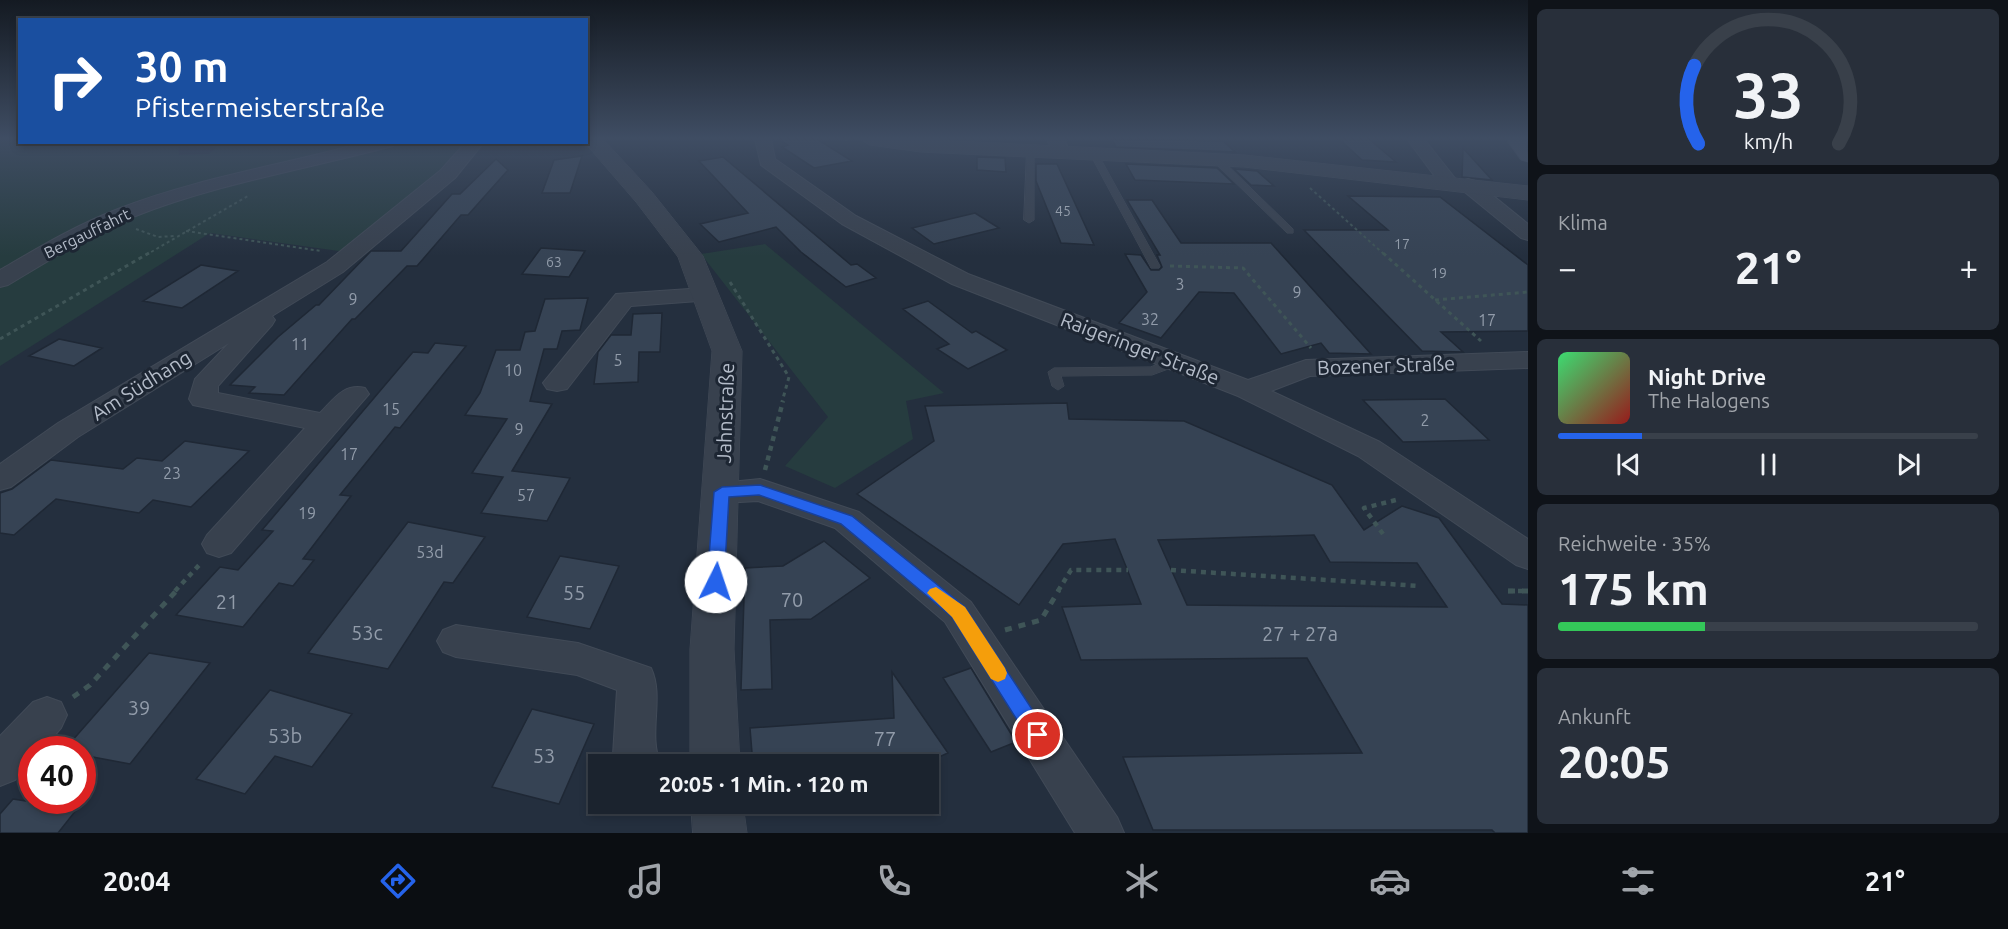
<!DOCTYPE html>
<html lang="de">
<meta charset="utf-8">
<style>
:root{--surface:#1b232e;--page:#282f3a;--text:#f1f3f6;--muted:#a0a4aa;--line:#39404a;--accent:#2563eb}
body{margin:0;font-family:Ubuntu,sans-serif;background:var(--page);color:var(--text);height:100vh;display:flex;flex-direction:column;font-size:22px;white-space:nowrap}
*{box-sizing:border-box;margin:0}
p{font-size:20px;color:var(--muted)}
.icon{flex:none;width:33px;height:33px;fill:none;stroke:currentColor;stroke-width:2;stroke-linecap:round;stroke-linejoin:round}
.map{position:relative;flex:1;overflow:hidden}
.sheet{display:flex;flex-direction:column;gap:9px;padding:9px;background:#0f1319;width:480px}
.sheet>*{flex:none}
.top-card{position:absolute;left:18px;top:18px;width:570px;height:126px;border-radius:0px;box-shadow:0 3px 9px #0003,0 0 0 2px var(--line);background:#1a4fa0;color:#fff;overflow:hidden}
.speed{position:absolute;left:18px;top:736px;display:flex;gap:12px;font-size:30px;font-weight:700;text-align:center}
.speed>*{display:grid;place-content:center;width:78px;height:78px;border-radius:50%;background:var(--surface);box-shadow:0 3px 9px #0003,0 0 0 2px var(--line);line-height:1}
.speed .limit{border:9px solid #d22;background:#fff;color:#111}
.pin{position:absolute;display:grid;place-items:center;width:51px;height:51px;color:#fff;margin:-26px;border:3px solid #fff;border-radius:50%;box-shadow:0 2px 6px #0007}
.me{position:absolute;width:66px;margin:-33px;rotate:4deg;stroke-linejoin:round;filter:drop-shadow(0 0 4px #0008)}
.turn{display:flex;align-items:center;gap:21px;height:126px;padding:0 18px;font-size:27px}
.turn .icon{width:78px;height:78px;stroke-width:2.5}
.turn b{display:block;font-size:42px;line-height:51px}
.big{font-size:45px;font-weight:600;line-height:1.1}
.sheet .widget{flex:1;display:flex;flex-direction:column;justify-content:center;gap:9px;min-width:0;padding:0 21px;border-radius:9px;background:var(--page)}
.sheet .dial{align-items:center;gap:0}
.dial svg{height:156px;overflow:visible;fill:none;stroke:var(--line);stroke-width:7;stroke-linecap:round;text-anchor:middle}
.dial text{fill:var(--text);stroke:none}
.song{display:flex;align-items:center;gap:18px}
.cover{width:72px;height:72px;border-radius:9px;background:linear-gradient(135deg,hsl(140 70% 55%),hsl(0 70% 35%))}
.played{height:6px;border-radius:3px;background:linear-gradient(90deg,var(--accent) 20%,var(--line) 20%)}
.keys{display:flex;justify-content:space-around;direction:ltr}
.heat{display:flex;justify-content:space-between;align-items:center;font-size:33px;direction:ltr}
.charge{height:9px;border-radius:4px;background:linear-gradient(90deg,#34c759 35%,var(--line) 0)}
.trip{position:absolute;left:588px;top:754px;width:351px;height:60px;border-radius:0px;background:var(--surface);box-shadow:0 3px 9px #0003,0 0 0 2px var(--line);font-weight:600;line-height:60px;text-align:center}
.menu{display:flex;height:96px;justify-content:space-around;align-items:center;background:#0b0e12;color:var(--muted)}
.menu .icon{width:42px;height:42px}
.menu .active{color:var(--accent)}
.menu b{font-size:27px;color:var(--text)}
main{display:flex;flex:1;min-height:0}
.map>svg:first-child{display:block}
.green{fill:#263c3f}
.building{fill:#364354;stroke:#1f2835;stroke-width:1.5;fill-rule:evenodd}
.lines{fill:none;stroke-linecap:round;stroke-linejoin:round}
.service-casing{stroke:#414a57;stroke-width:1}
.minor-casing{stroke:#414a57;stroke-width:2}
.tertiary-casing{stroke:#414a57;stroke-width:1}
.secondary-casing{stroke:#414a57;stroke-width:1}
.path-far3{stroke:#3f5557;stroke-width:2;stroke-dasharray:3 3;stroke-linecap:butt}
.path-far2{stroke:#3f5557;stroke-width:3;stroke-dasharray:4 4;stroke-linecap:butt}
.path-far1{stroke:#3f5557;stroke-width:4.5;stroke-dasharray:5 5;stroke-linecap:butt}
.path{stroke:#3f5557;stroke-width:5;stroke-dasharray:7 7;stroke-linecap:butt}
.service{fill:#38414e;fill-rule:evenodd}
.minor{fill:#38414e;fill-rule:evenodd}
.tertiary{fill:#38414e;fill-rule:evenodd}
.secondary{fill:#465061;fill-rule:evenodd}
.route{fill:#2563eb;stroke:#184099;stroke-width:1.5}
.slow{fill:#f59e0b}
.labels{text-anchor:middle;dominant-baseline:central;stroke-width:6;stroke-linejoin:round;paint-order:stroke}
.far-number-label{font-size:14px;fill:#929caa}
.far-street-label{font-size:16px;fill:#b4bcc9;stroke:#1d2633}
.number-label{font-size:16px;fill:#929caa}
.street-label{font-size:20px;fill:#b4bcc9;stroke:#1d2633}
.near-number-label{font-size:20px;fill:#929caa}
</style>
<main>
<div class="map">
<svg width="1528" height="833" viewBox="0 0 1528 833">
<rect width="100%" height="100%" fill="#242f3e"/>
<path class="green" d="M0,139H19L20,142L178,143L179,155L209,154L221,143L380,142L297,169L395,143H470L441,173L346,252L210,233L0,366Z
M765,244L944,393L906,401L913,439L835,488L785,466L828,417L701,254Z"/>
<path class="building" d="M778,139H817L852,161L814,168L782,147L788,145Z
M1112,139L1223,141L1235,152L1116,147Z
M1339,139H1369L1396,162L1362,160Z
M1463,148L1492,180L1462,177Z
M582,156L570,193H542L554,160Z
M723,157L851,265L857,264L876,278L846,287L801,252L776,227L719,242L700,224L748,213L699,161Z
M977,157L1005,158L1006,172L977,170Z
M496,159L508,170L468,215H461L417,266H407L355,319H352L284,395L249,393L255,387L230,385L278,337L316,305H319L371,251H401L452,194H460Z
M1036,164H1057L1094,245L1061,243L1036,181Z
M1126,164L1217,168L1234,184L1135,180Z
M1234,169L1257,171L1274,186L1251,185Z
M1348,196L1440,197L1528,265V331L1441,332L1463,352L1422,351L1304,230H1388Z
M1127,200H1152L1181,243H1271L1371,354L1329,353L1321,343L1281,354L1234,293L1199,292L1161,338L1119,323L1147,292L1125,254L1141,255L1151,270H1159L1162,267L1157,255H1160Z
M975,213L999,228L934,244L912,228Z
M541,248L585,251L569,277L522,274Z
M201,265L238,271L182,308L143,301Z
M588,298L580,330L562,331L557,349H544L530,401L552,404L512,471L570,478L547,521L481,513L503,477L472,473L507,419L465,415L480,393L496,350H520L525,332L535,331L545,299Z
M928,301L972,333L976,331L1007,350L968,369L937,349L949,344L903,309Z
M662,313L660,352H639L638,382L594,384L598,352L611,335H631L633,314Z
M59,339L102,348L74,366L29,356Z
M435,343L466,346L400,428L395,427L340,495L351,496L303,559L314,560L293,586L279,583L243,627L176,615L220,567L238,570L273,531L262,530L413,352L428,353Z
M1445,399L1489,440L1403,442L1363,400Z
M1067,403L1069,419L1184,421L1332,485L1364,530L1402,506L1439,518L1502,604L1528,605V833H1495L1492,830H1153L1123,757L1362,753L1307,658L1081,660L1062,607L1141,604L1115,539L1063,544L1019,605L857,494L934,441L925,406ZM1314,535L1330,562L1417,563L1447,607L1187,605L1158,540Z
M185,441L249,451L191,507L153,500L139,513L56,499L14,535L0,533V493L12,489L51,460L123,469L137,458L162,461Z
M408,522L485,537L453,583L444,582L388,669L308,653Z
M824,541L870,578L811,619L770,620L772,689L741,690L745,568L783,566Z
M560,556L619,566L590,629L527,617Z
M149,653L210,663L130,764L82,755V750H64Z
M971,668L1016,742L991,752L943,678Z
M892,672L948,753L921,765H753L750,728L894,718Z
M270,690L352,714L312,767L275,756L245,794L196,779Z
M532,709L594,724L559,804L492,787Z
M13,799L77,809L58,833H0V814Z"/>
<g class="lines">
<g class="service-casing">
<path id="service" d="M1027,150L1034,152V220L1029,223L1024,220Z
M1091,152L1098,154L1160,266L1159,268H1151L1150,266L1090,154Z
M1213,157H1219L1293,229V233H1287L1213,161Z
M1175,358L1179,359L1181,362L1179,365L1152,375L1061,376L1064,386L1058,390L1052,386L1048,372L1054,368L1150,367Z"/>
</g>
<g class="minor-casing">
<path id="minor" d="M755,139H771L775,159L856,216L968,274L1248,380L1306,360L1528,352V368L1310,376L1271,391L1380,442L1528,539V569L1516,565L1358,456L1238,396L952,284L842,224L761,165Z
M1047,139H1064L1070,153L1067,157H1055Z
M1407,139H1424L1458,182L1456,186H1442Z
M366,142H395L393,146C306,169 216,184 133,217C89,235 48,261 8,285L0,287V270C38,248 76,225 118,209C197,178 283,165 366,142Z
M466,142H484L455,178L343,272L272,316L275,320L272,325L218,386V393L320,413C334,399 344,383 365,388L369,394L231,553L219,557L207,553L202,544L207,535L305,428L193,405L189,399L195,379L229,343L78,437L11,487L0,490V464L58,423L327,262L441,170Z
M1468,179L1475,181L1528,224V240L1521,238L1461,189L1459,185L1461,181Z
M704,288L712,290L716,295L712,300L631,306L567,389L557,391L547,389L543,383L616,294Z
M760,479L859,512L971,602L1117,817L1124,833H1075L945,622L835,528L758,501L722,503L711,500L706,492L711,484Z
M456,625L578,643L651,668C665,698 647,734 661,765H617L613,755L617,690L577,675L456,657L443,652L437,641L443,630Z
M47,697L61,702L67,715L61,728L42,750H32V762L15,780L0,786V736L33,702Z"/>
</g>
<g class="tertiary-casing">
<path id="tertiary" d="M586,139H603L652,192L703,256L742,351L734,649L740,765H690V649L712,351L678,257L636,202L585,143Z
M860,139H914L1244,155L1528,186V200L1244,167L921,152L870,145Z
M691,804H743L747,833H693Z"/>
</g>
<g class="secondary-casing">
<path id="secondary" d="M1506,139H1526L1528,162L1521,160Z"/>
</g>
<path class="path-far3" d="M839,139L850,141
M1310,188L1385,255
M136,229L158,237L175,236
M186,231L321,251
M146,255L248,196"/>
<path class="path-far2" d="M1383,253L1481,341
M1170,266L1243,268L1311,348
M730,282L789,377L782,402
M1435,300L1528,292
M0,339L149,253"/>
<path class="path-far1" d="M765,470L783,401
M1383,534L1364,508L1400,499
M1171,570L1420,586
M175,591L202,562
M1058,591L1071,570H1128
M1508,591H1528"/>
<path class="path" d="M1508,591H1528
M1005,630L1041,620L1059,590
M73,697L90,685L177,590"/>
<use href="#service" class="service"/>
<use href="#minor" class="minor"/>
<use href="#tertiary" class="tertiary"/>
<use href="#secondary" class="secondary"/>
</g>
<linearGradient id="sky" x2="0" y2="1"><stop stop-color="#141a22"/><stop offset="0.54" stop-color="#3f4d63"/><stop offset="1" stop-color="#3f4d63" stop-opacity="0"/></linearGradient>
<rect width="1528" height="256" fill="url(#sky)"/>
<path class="route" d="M760,485L852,516L965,607L1045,729L1048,735L1045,742L1038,745L1031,742L952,617L841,524L759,495L729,497L724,582L722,586H710L707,582L714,492L722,487Z"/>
<path class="slow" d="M936,587L965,607L1005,668L1007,673L1005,679L998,682L991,679L952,617L927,593L930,589Z"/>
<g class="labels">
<g class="far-number-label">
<text x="1063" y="211">45</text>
<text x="1402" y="244">17</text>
<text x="554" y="262">63</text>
<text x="1439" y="273">19</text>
</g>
<g class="far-street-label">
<text transform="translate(87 233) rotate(-26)">Bergauffahrt</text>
</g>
<g class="number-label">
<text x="1180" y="284">3</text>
<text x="1297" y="292">9</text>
<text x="353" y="299">9</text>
<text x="1150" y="319">32</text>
<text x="1487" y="320">17</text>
<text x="300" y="344">11</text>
<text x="618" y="360">5</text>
<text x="513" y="370">10</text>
<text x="391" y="409">15</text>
<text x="1425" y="420">2</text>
<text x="519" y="429">9</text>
<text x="349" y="454">17</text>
<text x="172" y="473">23</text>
<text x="526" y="495">57</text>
<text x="307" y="513">19</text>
<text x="430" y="552">53d</text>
</g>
<g class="street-label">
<text transform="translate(1140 348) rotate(21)">Raigeringer Straße</text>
<text transform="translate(1386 365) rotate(-2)">Bozener Straße</text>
<text transform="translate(141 385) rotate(-32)">Am Südhang</text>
<text transform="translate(725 413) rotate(-88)">Jahnstraße</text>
</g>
<g class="near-number-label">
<text x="574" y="592">55</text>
<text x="792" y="599">70</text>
<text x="227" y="601">21</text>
<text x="367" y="632">53c</text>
<text x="1300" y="633">27 + 27a</text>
<text x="139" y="707">39</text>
<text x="285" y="735">53b</text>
<text x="885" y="738">77</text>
<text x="544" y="755">53</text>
</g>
</g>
</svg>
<div class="speed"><div class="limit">40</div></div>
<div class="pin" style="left:1038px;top:735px;background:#d93025"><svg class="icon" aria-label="arrive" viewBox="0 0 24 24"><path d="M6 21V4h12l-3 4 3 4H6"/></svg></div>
<svg class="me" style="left:716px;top:582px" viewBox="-20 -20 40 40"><circle r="19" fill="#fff"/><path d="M0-13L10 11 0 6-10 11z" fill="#2563eb"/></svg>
<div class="trip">20:05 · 1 Min. · 120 m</div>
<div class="top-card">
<div class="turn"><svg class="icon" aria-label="right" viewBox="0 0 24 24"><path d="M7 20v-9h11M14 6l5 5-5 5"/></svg><div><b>30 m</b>Pfistermeisterstraße</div></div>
</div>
</div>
<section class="sheet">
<div class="widget dial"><svg viewBox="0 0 100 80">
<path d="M14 69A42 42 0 1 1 86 69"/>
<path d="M14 69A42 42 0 0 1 12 29" stroke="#2563eb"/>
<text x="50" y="56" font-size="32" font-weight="700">33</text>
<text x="50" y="72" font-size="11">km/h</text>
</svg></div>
<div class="widget"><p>Klima</p>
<div class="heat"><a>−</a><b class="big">21°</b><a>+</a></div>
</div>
<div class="widget">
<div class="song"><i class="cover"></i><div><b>Night Drive</b><p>The Halogens</p></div></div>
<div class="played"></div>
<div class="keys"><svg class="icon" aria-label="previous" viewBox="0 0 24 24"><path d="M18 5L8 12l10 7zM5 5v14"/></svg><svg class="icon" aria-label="pause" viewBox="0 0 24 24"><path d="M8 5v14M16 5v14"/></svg><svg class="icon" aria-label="next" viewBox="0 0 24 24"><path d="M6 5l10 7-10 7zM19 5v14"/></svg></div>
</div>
<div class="widget"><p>Reichweite · 35%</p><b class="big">175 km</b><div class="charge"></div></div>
<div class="widget"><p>Ankunft</p><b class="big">20:05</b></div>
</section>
</main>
<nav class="menu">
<b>20:04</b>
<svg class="icon active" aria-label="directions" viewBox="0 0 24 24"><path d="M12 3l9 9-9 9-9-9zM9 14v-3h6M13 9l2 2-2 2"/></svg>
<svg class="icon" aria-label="music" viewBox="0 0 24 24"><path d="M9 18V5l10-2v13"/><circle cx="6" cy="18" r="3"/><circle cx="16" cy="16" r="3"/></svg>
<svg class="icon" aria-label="phone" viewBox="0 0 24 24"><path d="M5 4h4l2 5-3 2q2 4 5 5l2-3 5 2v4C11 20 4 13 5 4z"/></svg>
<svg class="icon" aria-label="climate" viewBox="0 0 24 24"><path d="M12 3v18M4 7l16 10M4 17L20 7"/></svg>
<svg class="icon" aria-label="car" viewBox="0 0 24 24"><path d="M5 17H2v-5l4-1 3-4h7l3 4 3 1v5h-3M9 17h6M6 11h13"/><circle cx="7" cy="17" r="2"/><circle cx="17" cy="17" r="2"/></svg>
<svg class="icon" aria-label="filters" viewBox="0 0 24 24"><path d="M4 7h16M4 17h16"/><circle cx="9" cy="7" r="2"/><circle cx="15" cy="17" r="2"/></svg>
<b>21°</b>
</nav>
